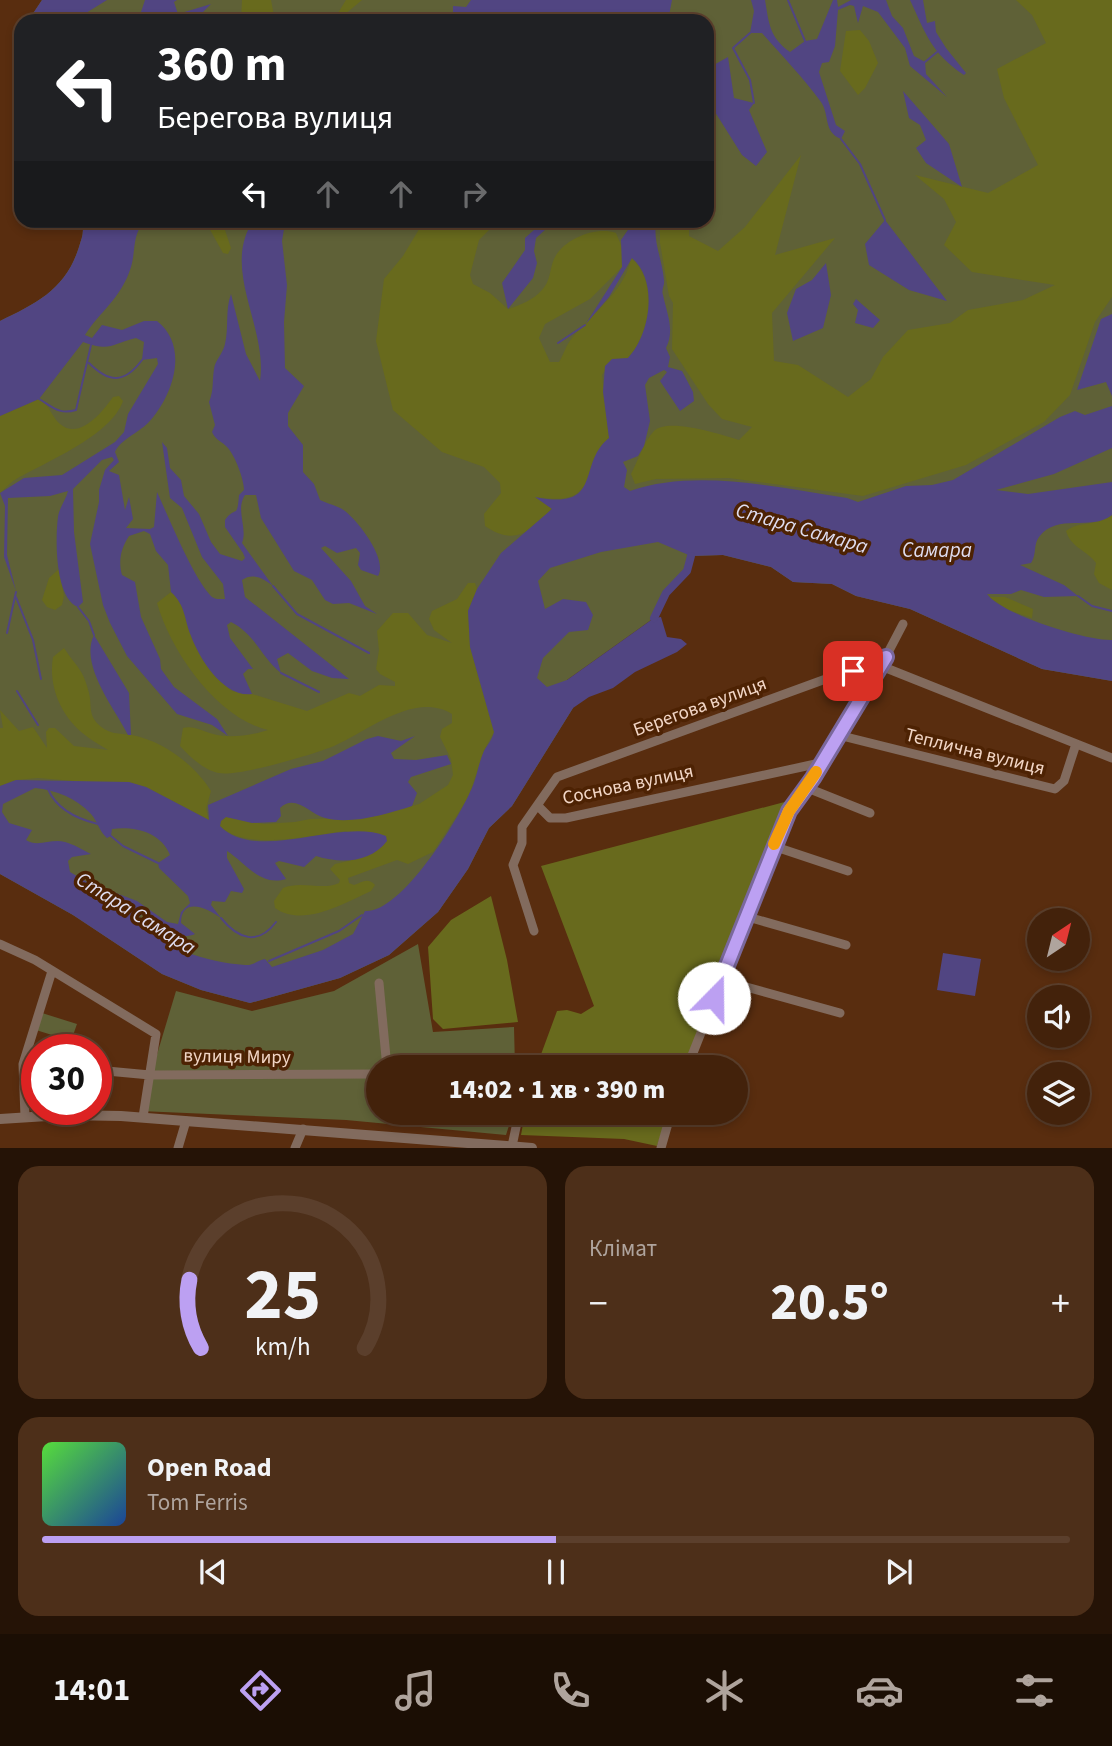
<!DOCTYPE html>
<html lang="uk">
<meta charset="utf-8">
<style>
:root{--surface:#43220b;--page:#4d2f19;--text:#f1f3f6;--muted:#afa49d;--line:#5b3f2c;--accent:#bca0f2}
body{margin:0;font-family:"Source Sans 3",sans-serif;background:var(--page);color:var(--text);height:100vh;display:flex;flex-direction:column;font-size:26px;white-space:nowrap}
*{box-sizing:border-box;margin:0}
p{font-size:23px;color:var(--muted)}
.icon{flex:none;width:38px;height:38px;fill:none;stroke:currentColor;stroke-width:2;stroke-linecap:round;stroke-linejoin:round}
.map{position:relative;height:1148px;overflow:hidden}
.side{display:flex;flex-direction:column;gap:18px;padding:18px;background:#251306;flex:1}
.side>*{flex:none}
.guide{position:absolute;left:14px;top:14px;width:700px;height:214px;border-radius:21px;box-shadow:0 4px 10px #0003,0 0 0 2px var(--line);background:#202124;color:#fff;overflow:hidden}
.needle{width:46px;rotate:35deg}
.tools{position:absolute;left:1027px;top:908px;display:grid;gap:14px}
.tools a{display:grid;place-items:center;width:63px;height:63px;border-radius:50%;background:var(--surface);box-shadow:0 4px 10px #0003,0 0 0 2px var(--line);font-size:35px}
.speed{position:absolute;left:21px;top:1034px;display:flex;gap:14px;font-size:35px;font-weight:700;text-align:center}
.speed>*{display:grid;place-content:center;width:91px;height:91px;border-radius:50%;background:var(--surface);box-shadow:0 4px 10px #0003,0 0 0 2px var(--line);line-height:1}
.speed .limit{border:10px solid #d22;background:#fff;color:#111}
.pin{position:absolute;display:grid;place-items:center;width:60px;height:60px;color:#fff;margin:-30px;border-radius:14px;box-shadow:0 4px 10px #0006}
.me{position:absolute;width:77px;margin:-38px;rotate:22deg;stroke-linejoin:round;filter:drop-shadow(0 0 5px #0008)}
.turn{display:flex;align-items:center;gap:24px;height:147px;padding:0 28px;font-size:32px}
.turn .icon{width:91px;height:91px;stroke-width:2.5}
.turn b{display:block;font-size:49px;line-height:60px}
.lanes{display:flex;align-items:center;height:66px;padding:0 28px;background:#0003;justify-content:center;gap:35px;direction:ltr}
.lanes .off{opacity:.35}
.big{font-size:52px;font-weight:800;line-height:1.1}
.side .card{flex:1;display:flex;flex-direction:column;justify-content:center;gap:10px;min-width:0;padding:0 24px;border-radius:21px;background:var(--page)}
.side .dial{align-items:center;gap:0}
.dial svg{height:182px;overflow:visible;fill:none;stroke:var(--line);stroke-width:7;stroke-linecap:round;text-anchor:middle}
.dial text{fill:var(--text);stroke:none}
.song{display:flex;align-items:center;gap:21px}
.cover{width:84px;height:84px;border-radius:10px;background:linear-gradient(135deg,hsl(110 70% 55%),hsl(220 70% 35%))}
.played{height:7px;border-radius:4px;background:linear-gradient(90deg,var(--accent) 50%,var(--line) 50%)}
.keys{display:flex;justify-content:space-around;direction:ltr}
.heat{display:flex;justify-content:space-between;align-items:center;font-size:38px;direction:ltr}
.side .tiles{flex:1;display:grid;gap:18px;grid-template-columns:1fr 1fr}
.card:last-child{grid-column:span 2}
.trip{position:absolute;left:366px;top:1055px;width:382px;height:70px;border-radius:35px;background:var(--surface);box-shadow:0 4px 10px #0003,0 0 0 2px var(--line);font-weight:800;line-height:70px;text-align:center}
.tabs{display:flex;height:112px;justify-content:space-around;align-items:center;background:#1b0e04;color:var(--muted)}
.tabs .icon{width:49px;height:49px}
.tabs .active{color:var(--accent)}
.tabs b{font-size:32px;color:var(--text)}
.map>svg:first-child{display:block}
.green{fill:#5f6137}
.forest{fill:#686a1d}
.water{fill:#514582;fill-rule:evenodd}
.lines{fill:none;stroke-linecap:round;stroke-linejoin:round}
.stream{stroke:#514582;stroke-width:2}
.canal{stroke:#514582;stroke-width:8}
.minor{stroke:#826b5e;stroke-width:9}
.tertiary{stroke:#826b5e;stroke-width:10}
.route-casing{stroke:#7a689d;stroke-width:18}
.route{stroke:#bca0f2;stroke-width:12}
.slow{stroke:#f59e0b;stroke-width:12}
.labels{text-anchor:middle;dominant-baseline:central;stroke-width:7;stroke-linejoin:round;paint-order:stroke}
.street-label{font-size:19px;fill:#f2d6c6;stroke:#4d2203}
.water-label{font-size:21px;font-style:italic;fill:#dfddf0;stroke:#4d2203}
</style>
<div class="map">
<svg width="1112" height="1148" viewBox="0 0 1112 1148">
<rect width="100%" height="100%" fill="#592d0f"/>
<path class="green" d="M42,0H1112V681L1042,669L910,609L856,596L832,584L793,582L771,567L723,555L691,556L687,571L666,593L654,618L567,680L573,708L512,806L489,828L468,869L438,912L389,955L340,978L250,1003L201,990L162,974L73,915L0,874V321C37,303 66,289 79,247C82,237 85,231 81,221L707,220V21H28Z
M418,944L433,1032L514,1027L515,1067L378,1068V1113H513L506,1135L346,1120L140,1111L176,991L252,1011L334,991Z
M42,1013L77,1024L71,1041L36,1030Z"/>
<path class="forest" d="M242,0H271L275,21H241Z
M346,0H362L337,21H295L318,12L338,13Z
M1016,0H1112V297L1095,322L1070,395L1044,422L966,465L863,496L729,478L656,479L635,484L631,474C638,461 644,441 654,431C668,417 722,435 739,440L752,427L722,419L708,404L672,349L673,303L669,296L660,243V221H689V236L718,251L745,227L801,155L775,255L835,238L772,313L774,361L798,365L848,397L871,379L883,357L908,330L950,323L968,310L1023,300L1055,285L972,272L944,245L956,222L944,199L915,175L988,193L1038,165L1004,98L997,69L1046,43L1032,15Z
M860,30L869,41L878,63L865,88L858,95L840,71L846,31Z
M208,221H230L224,227L231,248L228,254L223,253L208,226Z
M424,221H498L479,240L470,275L473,284L490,293L508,309C521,305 533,300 542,290C551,280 549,271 554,259C563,239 596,226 616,233L623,250L622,267L590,299L545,324L539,338L550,362H559C564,354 566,345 572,338C592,313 625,291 631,258C659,281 650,334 628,358L612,360L602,375L609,438C602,444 601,448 598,456C584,495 577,503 536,497L552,508C530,533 514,546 485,526L484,514L501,493L500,483L484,467L442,452L393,410L376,341L384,279L403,256Z
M119,396L123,401C111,436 45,462 13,481L0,493V416L39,399C50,405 51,416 60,424C80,441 103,411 113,397Z
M1112,515V590L1099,583L1094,574L1096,563C1087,550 1071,548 1066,531C1078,521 1098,526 1112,515Z
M59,569L64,596L62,605L55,610L47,607L42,600L49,578Z
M468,583H475L477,589L468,611L470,647L494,732L484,750L469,796L452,823L433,852L408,864L397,860L348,878L349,883L354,885C362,882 368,877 375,885L371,891C345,903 303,928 275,908L274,901L283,888C302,880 322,891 339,883L340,880L330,869L335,864L357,859L346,831C312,835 246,852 220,826L221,821L226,817L264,824L295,822L310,819L370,817L419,804L448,785L453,775L451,759L440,737L442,729L452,723V714C415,691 368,731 334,746C315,754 238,777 219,773C205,771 189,756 180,746L183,728C195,725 205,733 217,735C232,738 253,735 268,730C217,718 171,652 157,603L171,592L181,601L200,654L232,691L252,694L307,711L349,693L360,696L379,685L395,686V682L380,674L376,669L379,650L377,631L393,613H408L427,635L452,643L434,630L429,619L432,611L457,599Z
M989,597H1005L1033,609L1032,618L1008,610Z
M64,648C76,667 83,668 89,693C92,705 88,714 98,724C109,735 119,733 132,735C163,741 195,765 211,791L206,809L209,820L146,787L38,778L16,780L0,786V728H3L0,710L19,731L33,727L47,748L46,732L49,728H55L74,746L108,750C101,745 92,741 85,735C61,717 48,686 53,657Z
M792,800L757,869V886L685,1067L536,1068L557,1011L567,1010L581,1014L594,1006L541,866Z
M491,896L507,960L518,1022L443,1029L433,1019L428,947L451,920Z
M525,1113H668L657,1146L624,1139L521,1135Z"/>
<path class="water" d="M42,0H107L73,21H28Z
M145,0H177L174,2L178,14L211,4L194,21L149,18L146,21H118L123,17L141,12Z
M471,0H672L668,21H434L453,12V6L466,7Z
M751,0H765C769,23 769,37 790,52L805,41L817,39L833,0H837L838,7L851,0H886L892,16L903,28L914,56L925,62L926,74L947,97L910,66L905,48L878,12L863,6L858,23L854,6L850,5L838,10L835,46L829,62L822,63L819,72L836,125L845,131L841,139C823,132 830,115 821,102C802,76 782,56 762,33H750L754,11Z
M910,0H923L927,23L935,21L936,32L946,48L966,73L964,75C931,53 926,34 910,0Z
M728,57L734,98L754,103L749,110L767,152L756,166L742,155L715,112L712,66Z
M903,91L949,144L962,187L926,163L916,148L926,140L920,125L909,118Z
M885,220L947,301L909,290L869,265L865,244Z
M81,221H134L137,223L145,221C132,234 136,250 131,267C121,299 100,311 85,335L92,338L102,325L122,330L144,321H157C190,347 173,396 148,423C138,433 120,440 115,452L119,462L109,471L119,475L125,510L129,497L133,519L126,528L150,529L154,527L157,492C169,518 192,575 210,595C214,600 220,599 225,599L223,584L202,557L182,508L170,498L162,442L167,448L170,468L181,480L184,496L199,514L211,542L220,554L242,561L245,558L243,553L225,527V520C236,505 237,520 239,495L244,490C244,479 235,456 228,448C222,441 216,441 212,432L215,425L209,402C214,390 212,382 214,369C215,360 223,354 225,344C229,327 225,310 231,294L246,354L260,381C268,327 221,270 253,221H290L284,229L282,241L287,285L284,322L285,368L304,386L288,413V426L303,445V472L314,484L320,500C328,504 339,506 345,511C359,522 388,560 378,576L361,570L358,565L360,553L356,548L337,553L325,546L321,548L351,581L365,606L377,614L349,603L333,604L325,600L312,580L294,571L261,518L256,495H245C235,510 248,528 242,543L273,586C264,579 253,572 242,580L245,597L349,679L332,678L312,671L288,653L277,659L281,673C261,657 255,634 231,622L227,625L230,638L253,669H248L243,674L252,694C224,698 200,660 191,636C184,619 186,606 171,592L168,565L156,551L150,534L144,531L129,536C121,548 118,561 122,575L135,582L141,617L160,659L161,669L174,687L217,719L228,736L212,725L177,714L127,656L110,623L103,605L90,544L99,502V490L105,470L114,460L112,457L102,460L73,489L74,532L83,602L78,607C55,599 55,539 58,517C59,508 66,500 68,491L50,496L8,498L7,555L16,591L4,557L5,506L0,493L24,478L62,475L115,442L124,432L128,414L158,364L157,358L142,360L144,342L136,338C111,344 111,352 83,342L39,399L0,416V321C37,303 66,289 79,247C82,237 85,231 81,221Z
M544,221H555L536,238L534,251L537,263L533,278L508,309L502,283L525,250V238Z
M634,221H656C653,243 662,258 664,280C665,285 661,290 663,295C667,314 675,330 666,348L670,357L668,367L682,371L693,392L694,401L680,411L660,381L667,372L664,370L649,378L645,385L650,421L644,446L638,456L623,462L627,470L624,487L630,491C697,468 778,488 847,498L858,502L906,486L932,485L953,480L1060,417L1075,411L1085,415L1112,406V448L1054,474L996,490L1028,494L1112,482V515C1090,532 1058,512 1039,537C1033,545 1037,554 1031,563L1020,565L1064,585L1078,596L1044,597L1021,590L1011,594H987C1001,614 1086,641 1112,640V681L1042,669L910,609L856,596L832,584L793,582L771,567L723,555L691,556L658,542L601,552L550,568L538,581L545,609L563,599L586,602L593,615L588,630L569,632L543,658L537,678L547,687L567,680L654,618L661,617L667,637L681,639L687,644L677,652L635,672L613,688L589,697L573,708L512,806L489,828L468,869L438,912L389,955L340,978L250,1003L201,990L162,974L73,915L0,874V786L16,780L129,782L146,787L209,820L208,805L291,769L323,761L367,739L378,736L401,741L415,736L391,753L394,759L416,760L447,755L451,764L411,777L408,782L417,793L412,806C387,814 351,825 325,818C310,814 295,793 280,808L281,816L276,822L252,823L226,817L221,821L220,826C257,864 340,817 386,836L387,841C370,863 341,864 316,856L304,867L279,861L275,863L286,879C260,887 246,863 227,851V858L244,889L242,893L231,891L225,902L212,901L211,905L221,918C208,908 181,896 181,923L195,934C176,942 157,924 142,914L137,919C164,949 206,962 245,965C253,966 258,960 265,959L272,967L323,950L353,934L365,911C400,914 457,822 470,792C477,779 478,764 484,751C488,744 492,740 494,732L470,647L468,611L477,589L501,553L552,509L535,497C605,511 576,464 609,438L603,392L605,366L612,359L628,358C650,335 659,281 632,258L609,297L585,325L622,267L621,240ZM35,788C56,790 76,798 91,814C98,822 99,831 107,838L111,836L112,829C134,826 161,832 170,855L158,863L159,868L188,896L190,903L181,912L178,924L167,922L137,901L87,882L70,872L68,861L72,857L91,854C83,850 73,844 65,842C51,838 38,848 26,840L32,830L9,823L2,812L3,804Z
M826,263L831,295L823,328L793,341L787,313L796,289L812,280Z
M856,299L880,320L873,328L855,323L858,310L853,304Z
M1112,314V396L1106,382L1077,390L1101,319Z
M94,635L129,693L131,735H128C115,709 79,665 94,635Z
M943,953L981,959L975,996L937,990Z"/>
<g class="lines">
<path class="stream" d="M788,0L805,41
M750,33L733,48L750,80L754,103
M925,62L937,52
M841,139L860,164L885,220
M563,220L572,224L579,220
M558,343L585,325
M89,363C109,383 124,384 142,360
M39,399C53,407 59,415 76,410L91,345
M273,586L297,614L369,653
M1078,596L1092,606L1112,611
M16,597L33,640L41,679
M78,607L89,621L94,635
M7,633L16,592
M281,673L319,692
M17,691L38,725
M48,789C57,810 77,819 98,824
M111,836L123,846L158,863
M221,918C238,939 258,946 276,922
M269,961L339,931L362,915"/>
<path class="canal" d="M654,618L666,593L687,571L691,556"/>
<path class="minor" d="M881,666L1112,758
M838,735L1055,789L1064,781L1076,744
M805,787L870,813
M538,806L550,818H566L820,763
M773,846L848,871
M748,917L846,945
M534,931L513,865L522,843V827L557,777L886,657
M0,944L35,960L156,1034L143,1117
M721,980L840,1013
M379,983L387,1068
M23,1064L37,1065
M687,1068L789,811L813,778L881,666L903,624
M96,1070L150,1075L378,1074
M25,1117L23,1064L52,971
M512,1146L519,1113
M178,1148L186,1121
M295,1148L303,1129
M661,1148L671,1113"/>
<path class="tertiary" d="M0,1119L63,1115L121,1116L532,1148"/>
</g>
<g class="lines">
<g class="route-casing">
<path id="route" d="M714,998L789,811L813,778L886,657L853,671"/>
</g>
<use href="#route" class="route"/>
<path class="slow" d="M774,844L789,811L816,772"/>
</g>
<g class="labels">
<g class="street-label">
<text transform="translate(700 707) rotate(-20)">Берегова вулиця</text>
<text transform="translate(975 752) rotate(14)">Теплична вулиця</text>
<text transform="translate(628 785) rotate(-12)">Соснова вулиця</text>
<text transform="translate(237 1057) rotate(1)">вулиця Миру</text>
</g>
<g class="water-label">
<text transform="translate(802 528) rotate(16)">Стара Самара</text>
<text x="937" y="550">Самара</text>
<text transform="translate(136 913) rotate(32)">Стара Самара</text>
</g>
</g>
</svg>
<div class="tools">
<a><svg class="needle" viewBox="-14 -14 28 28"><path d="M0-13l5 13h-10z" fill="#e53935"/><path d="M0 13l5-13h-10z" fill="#afa49d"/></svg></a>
<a><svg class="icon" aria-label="sound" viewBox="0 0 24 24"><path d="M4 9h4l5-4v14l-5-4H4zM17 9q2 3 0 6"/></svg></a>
<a><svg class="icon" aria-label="layers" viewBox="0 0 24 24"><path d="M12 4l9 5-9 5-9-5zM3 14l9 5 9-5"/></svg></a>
</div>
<div class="speed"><div class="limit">30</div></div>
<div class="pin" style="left:853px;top:671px;background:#d93025"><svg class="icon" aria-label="arrive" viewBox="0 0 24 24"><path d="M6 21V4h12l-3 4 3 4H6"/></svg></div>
<svg class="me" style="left:714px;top:998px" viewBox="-20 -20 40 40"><circle r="19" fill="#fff"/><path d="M0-13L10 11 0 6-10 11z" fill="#bca0f2"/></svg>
<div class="trip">14:02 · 1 хв · 390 m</div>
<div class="guide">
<div class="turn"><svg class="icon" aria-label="left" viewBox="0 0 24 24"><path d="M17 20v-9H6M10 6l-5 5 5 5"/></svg><div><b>360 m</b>Берегова вулиця</div></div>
<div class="lanes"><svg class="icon" aria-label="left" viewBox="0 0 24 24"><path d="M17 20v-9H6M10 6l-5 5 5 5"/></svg><svg class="icon off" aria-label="ahead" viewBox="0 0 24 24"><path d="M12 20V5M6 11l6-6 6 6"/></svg><svg class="icon off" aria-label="ahead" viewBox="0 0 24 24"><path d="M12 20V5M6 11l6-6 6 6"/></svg><svg class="icon off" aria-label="right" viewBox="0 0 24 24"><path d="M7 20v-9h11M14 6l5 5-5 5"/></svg></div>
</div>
</div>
<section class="side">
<div class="tiles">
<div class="card dial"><svg viewBox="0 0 100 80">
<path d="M14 69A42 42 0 1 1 86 69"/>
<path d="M14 69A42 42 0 0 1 9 39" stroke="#bca0f2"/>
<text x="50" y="56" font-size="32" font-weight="700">25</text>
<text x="50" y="72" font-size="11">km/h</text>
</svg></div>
<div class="card"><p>Клімат</p>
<div class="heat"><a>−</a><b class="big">20.5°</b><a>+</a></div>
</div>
<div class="card">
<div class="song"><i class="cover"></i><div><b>Open Road</b><p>Tom Ferris</p></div></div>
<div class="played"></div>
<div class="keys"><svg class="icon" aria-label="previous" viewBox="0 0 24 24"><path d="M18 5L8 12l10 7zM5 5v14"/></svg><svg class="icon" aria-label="pause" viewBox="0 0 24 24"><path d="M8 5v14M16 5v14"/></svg><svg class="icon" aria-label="next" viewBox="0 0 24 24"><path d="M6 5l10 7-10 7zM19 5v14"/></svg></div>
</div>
</div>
</section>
<nav class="tabs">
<b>14:01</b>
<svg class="icon active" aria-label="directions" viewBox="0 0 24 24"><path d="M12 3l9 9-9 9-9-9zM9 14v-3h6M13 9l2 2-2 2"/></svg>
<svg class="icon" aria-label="music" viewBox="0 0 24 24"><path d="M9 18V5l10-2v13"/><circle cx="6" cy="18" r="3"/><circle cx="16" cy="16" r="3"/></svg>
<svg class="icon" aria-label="phone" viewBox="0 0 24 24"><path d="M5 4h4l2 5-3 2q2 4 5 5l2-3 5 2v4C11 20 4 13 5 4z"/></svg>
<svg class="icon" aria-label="climate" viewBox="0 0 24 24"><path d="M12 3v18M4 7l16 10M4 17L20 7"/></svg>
<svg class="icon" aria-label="car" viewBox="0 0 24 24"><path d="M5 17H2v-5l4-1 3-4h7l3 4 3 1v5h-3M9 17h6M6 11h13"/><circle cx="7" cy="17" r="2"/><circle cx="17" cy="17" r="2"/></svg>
<svg class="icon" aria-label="filters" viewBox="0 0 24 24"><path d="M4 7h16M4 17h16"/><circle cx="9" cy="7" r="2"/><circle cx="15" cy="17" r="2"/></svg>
</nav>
